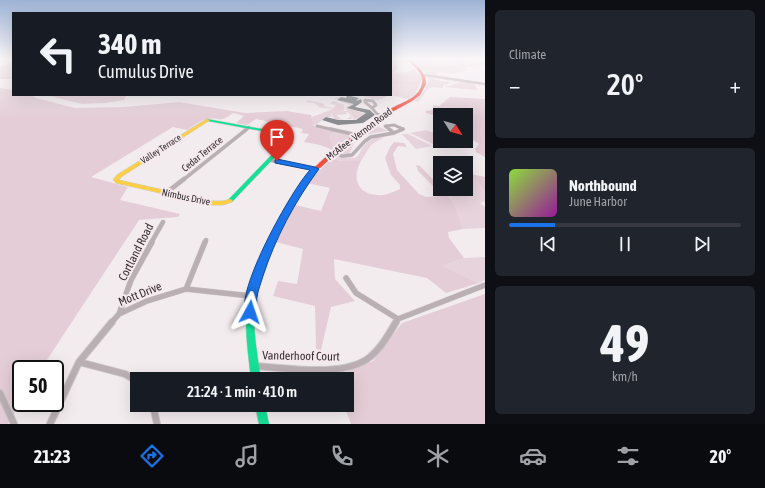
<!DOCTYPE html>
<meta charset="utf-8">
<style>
:root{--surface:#171b24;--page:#20242c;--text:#f1f3f6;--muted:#9ea1a6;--line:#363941;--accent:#1a73e8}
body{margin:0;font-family:"Asap Condensed",sans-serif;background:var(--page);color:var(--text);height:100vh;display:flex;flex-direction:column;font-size:15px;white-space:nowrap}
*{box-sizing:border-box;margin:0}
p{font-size:13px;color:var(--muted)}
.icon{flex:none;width:22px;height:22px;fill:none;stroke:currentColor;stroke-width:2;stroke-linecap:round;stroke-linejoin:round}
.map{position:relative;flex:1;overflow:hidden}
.side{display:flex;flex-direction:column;gap:10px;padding:10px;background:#0d0f14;width:280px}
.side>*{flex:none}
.guide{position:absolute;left:12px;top:12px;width:380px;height:84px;border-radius:0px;box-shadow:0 4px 16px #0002;background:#171b24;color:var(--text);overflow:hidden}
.needle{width:26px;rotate:127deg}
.buttons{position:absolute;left:433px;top:108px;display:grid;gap:8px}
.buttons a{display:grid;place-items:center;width:40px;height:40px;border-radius:0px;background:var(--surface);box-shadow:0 4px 16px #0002;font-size:20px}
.speed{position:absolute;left:12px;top:360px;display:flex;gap:8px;font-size:20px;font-weight:700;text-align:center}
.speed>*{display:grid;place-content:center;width:52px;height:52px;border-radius:50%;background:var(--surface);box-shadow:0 4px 16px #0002;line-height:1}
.speed .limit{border:2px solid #111;border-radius:6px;background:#fff;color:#111}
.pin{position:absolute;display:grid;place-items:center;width:34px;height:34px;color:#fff;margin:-41px -17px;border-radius:50% 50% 50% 0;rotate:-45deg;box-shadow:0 0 4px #0007}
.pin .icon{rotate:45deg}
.me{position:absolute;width:44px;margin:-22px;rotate:5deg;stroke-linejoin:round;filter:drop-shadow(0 0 3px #0008)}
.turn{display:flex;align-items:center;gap:14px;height:84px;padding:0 20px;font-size:18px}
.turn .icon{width:52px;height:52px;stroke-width:2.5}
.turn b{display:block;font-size:28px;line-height:34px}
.big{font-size:30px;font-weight:600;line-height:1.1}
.side .card{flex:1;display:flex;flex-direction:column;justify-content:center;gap:6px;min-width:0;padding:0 14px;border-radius:6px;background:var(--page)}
.side .dial{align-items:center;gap:0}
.dial b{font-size:52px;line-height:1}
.song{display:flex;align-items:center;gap:12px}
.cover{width:48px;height:48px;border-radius:6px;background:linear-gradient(135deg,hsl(90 70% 55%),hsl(300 70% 35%))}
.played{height:4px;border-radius:2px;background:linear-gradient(90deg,var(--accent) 20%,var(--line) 20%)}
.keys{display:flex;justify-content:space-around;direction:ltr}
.heat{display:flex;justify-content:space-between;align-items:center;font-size:22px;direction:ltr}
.trip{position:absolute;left:130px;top:372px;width:224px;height:40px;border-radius:0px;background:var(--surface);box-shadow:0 4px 16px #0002;font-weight:600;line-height:40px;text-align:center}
.menu{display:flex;height:64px;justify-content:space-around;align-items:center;background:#090b0e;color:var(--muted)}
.menu .icon{width:28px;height:28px}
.menu .on{color:var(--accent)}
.menu b{font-size:18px;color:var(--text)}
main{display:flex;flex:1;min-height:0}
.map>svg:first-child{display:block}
.green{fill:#e7d3db}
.forest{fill:#e4cdd6}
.building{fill:#898b8f}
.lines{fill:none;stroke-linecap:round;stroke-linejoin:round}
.street-far5-casing{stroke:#ccc7c9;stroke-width:2.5}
.street-far4-casing{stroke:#ccc7c9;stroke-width:3}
.street-far3-casing{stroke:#ccc7c9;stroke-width:4}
.street-far2-casing{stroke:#ccc7c9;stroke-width:5}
.street-far1-casing{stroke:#ccc7c9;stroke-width:6}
.street-casing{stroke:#ccc7c9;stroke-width:8}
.fast-casing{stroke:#ccc7c9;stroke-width:1}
.slow-casing{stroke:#ccc7c9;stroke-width:1}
.jam-casing{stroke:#ccc7c9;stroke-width:1}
.street-far5{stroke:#baafb3;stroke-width:2}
.street-far4{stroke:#baafb3;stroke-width:2.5}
.street-far3{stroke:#baafb3;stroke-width:3}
.street-far2{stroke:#baafb3;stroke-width:4}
.street-far1{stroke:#baafb3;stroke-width:5}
.street{stroke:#baafb3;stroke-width:6}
.fast{fill:#16e098;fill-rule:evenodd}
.slow{fill:#ffcf43;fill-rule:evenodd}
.jam{fill:#f24e42;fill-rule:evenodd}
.route{fill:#1a73e8;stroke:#114b97}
.labels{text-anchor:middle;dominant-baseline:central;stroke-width:4;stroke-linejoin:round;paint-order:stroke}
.far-street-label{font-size:9px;fill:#353032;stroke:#f6e9ee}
.street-label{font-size:10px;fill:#353032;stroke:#f6e9ee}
.near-street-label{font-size:12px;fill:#353032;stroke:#f6e9ee}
</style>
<main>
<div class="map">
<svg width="485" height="424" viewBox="0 0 485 424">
<rect width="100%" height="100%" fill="#f3ecef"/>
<path class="green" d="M437,59H485V62L464,64L451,62L457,64L439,67L434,62Z
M460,66L465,68L467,70L454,74L440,72L437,73L438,75L464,79L427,74L419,68L428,71Z
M434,76L454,79L449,81L442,78L430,77C434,80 445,82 452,82C456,81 457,80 461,80L444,85L443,84V88L433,87L428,89L418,102L414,101C421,96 430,86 428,77Z
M463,81L474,82L477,90L445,87Z
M391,84L419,86L415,94L408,99L390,95L378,100L364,96L365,95H391Z
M338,97H339L336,100L361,105H352L358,106H351L348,108L365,114L354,120L350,111L352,117L351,119H347L351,116L348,112H346L347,114L336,115L341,119H345L338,120L332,118H334L330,112L332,117H326L316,125L313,124L312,117L333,109L319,107L315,103L306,102L307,100L325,104L323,106L333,108L336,105L330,104L333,101L345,105L344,107L345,110L343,111H347L345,107L350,105L334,99Z
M413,102H414L395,111L377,126L388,131C376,133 361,133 353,145C352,148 351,151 349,154L341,153L391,113Z
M426,130L436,134L440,133L441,141L433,143V144L410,133Z
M335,131L353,135L333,150L330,136Z
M402,134H408L432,146L416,149Z
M387,135L371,145L361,161H343L331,159L336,157L355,158C360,155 360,151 363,147C369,139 378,137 387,135Z
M466,179L476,180L485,191V201L480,203L485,207V228L463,229L449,194L460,192L457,189H466Z
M485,257V280L479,283L443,266L464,258Z"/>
<path class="forest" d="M11,59H13V79H0V67L10,64Z
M437,59L434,62L439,67L456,64L451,62H462L464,64L485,62V65C474,66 426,72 420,69C417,67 414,62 411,60Z
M391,60H396L398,67L394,73L407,72L414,69L422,78L419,86L391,84L392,71Z
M0,88L13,90V95H32L36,98L75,108L124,107L179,102L245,113L287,111L311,115L314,126L335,131L330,136L333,150L320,145L304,142L309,134L301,133L303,129L256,119L247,125L236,123L244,116L233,113C218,124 222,117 208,119C200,120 194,126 187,130L173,127L91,177L128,187L120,200L180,214L178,217L139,220L41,369H21V401L8,424H0Z
M46,95H124L126,96L124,100L105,103L82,104Z
M450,97L485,99V157L476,152L475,149L479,144L466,135V115H440V117L426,113V111L433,110V105L439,106Z
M394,142L404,143L407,147L398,146L393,154L397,170L419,194L426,197L439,196V192L418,171L416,165L420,166L440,187V189C451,190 459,219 463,229L448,232L449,238L464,258L443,266L479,283L446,293L427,278L334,259L335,279L355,301L331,307L321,350L316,349L315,306L273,296L278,281L297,284L303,249L276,242L295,205L321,211L330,188L307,183L331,159L343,161H361C350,181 360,197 384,195C389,194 395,191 400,189V185L391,175L385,158L390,147Z
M466,173L485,177V191L476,180L466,179Z
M485,294V424H351L344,405H347V379H335L334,377L373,361L402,323Z"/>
<path class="building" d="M347,95L359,98L356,101L361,99L362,102L355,107L370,110L375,115L363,123L338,125L322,120L326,117L338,120H356L366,113L347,108L354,104L337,100L341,97L346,98Z"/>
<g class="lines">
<g class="street-far5-casing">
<path id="street-far5" d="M424,75L485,84"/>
</g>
<g class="street-far4-casing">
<path id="street-far4" d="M365,100L373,101L376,105L372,108L365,102Z
M372,108L377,114L382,116
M317,126L334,130
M245,130L249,127
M390,130L385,126L394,125L403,129L402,130"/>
</g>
<g class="street-far3-casing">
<path id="street-far3" d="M330,129L357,135
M389,129L394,133
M394,133L403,129
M333,153L342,156L352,155L365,141L371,137L394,133
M269,160L315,169
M183,180L247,129"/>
</g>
<g class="street-far2-casing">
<path id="street-far2" d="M166,193L184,179
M151,243L163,222
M205,243L206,240"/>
</g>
<g class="street-far1-casing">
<path id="street-far1" d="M346,278L356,293L398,319
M186,289L205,242
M119,314L131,280L152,242
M111,323L119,314L147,301L186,289L251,296
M396,323L398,319L485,285"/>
</g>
<g class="street-casing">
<path id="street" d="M79,362L125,374L137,381
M255,366C287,368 344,378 370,357C381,348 389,334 396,322
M0,393L14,424
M153,405L157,424
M50,424L79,362L112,322"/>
</g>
<g class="fast-casing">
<path id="fast" d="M207,119L284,133L292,139L232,202H228L227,201L228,200L287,139L283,135L208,121H207Z
M316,166H320V167C317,172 312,176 308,181C296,198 287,218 277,237C267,257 257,277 255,300C252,326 257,353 261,379H251C248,353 244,326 247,300C250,275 262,254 273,232C285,209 297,185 316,166Z
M255,405H265L269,424H259Z"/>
</g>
<g class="slow-casing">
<path id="slow" d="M207,119L210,120L121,177L119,180L212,201H223L230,199L232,200L233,201L232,202L223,205H212L116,183L113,180L117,175Z"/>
</g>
<g class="jam-casing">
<path id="jam" d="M408,59H410L421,70L425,77L426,84L420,95L412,101L381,118L342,148L320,168H316V166C330,152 346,141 362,129C371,122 381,114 392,108C403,102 419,98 422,84C425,74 413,66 408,59Z"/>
</g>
<use href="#street-far5" class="street-far5"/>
<use href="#street-far4" class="street-far4"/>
<use href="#street-far3" class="street-far3"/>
<use href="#street-far2" class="street-far2"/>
<use href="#street-far1" class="street-far1"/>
<use href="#street" class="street"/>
<use href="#fast" class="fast"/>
<use href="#slow" class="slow"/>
<use href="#jam" class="jam"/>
</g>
<linearGradient id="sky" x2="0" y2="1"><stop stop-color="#9db3d6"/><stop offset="0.5" stop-color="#faf6f8"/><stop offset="1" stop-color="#faf6f8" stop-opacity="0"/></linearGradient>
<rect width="485" height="118" fill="url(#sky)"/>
<path class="route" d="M277,159L315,167L319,169C295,201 275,239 263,276C261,283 258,290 257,297C256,303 258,309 255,315L250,317L246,315C234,292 292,189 310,170L275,163V160Z"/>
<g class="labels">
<g class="far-street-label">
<text transform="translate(161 149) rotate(-33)">Valley Terrace</text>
</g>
<g class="street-label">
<text transform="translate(359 134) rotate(-37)">McAfee - Vernon Road</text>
<text transform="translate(202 154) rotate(-39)">Cedar Terrace</text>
<text transform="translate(186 197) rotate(12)">Nimbus Drive</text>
</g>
<g class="near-street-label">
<text transform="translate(136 252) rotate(-63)">Cortland Road</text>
<text transform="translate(140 294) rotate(-22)">Mott Drive</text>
<text transform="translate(301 356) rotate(1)">Vanderhoof Court</text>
</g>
</g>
</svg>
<div class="buttons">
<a><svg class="needle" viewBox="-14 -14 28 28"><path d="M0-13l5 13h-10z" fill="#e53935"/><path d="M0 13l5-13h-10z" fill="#9ea1a6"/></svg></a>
<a><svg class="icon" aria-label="layers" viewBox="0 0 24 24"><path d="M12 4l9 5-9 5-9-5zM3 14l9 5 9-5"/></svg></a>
</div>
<div class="speed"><div class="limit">50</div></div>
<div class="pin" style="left:277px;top:161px;background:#d93025"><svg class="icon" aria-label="arrive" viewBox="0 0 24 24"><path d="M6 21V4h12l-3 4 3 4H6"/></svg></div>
<svg class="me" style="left:250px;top:312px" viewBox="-20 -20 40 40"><path d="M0-17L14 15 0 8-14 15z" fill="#1a73e8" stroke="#fff" stroke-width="4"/></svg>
<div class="trip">21:24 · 1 min · 410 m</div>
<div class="guide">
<div class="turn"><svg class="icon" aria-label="left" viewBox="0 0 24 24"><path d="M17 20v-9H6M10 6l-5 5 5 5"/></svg><div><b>340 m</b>Cumulus Drive</div></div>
</div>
</div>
<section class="side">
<div class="card"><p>Climate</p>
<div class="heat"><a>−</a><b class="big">20°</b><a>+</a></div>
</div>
<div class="card">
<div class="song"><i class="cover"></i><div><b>Northbound</b><p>June Harbor</p></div></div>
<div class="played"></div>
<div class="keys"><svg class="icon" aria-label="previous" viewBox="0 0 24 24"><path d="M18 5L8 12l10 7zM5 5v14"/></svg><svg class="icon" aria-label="pause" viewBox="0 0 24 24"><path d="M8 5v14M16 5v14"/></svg><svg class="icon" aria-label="next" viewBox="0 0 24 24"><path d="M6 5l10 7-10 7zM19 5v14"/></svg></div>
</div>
<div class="card dial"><b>49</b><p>km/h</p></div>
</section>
</main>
<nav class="menu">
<b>21:23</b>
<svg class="icon on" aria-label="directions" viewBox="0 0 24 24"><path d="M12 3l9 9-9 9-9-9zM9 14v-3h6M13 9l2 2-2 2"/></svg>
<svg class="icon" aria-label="music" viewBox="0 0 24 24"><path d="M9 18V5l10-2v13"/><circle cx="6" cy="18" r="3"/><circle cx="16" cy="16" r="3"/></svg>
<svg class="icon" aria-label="phone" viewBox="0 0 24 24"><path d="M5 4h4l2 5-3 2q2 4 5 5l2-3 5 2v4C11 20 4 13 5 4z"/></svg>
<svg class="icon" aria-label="climate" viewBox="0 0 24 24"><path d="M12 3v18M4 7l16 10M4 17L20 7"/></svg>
<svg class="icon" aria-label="car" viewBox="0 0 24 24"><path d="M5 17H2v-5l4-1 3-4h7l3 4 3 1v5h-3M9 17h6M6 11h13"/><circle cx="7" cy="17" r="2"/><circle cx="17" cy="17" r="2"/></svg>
<svg class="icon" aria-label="filters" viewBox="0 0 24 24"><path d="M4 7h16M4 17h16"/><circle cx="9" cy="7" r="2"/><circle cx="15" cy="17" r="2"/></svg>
<b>20°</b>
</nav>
